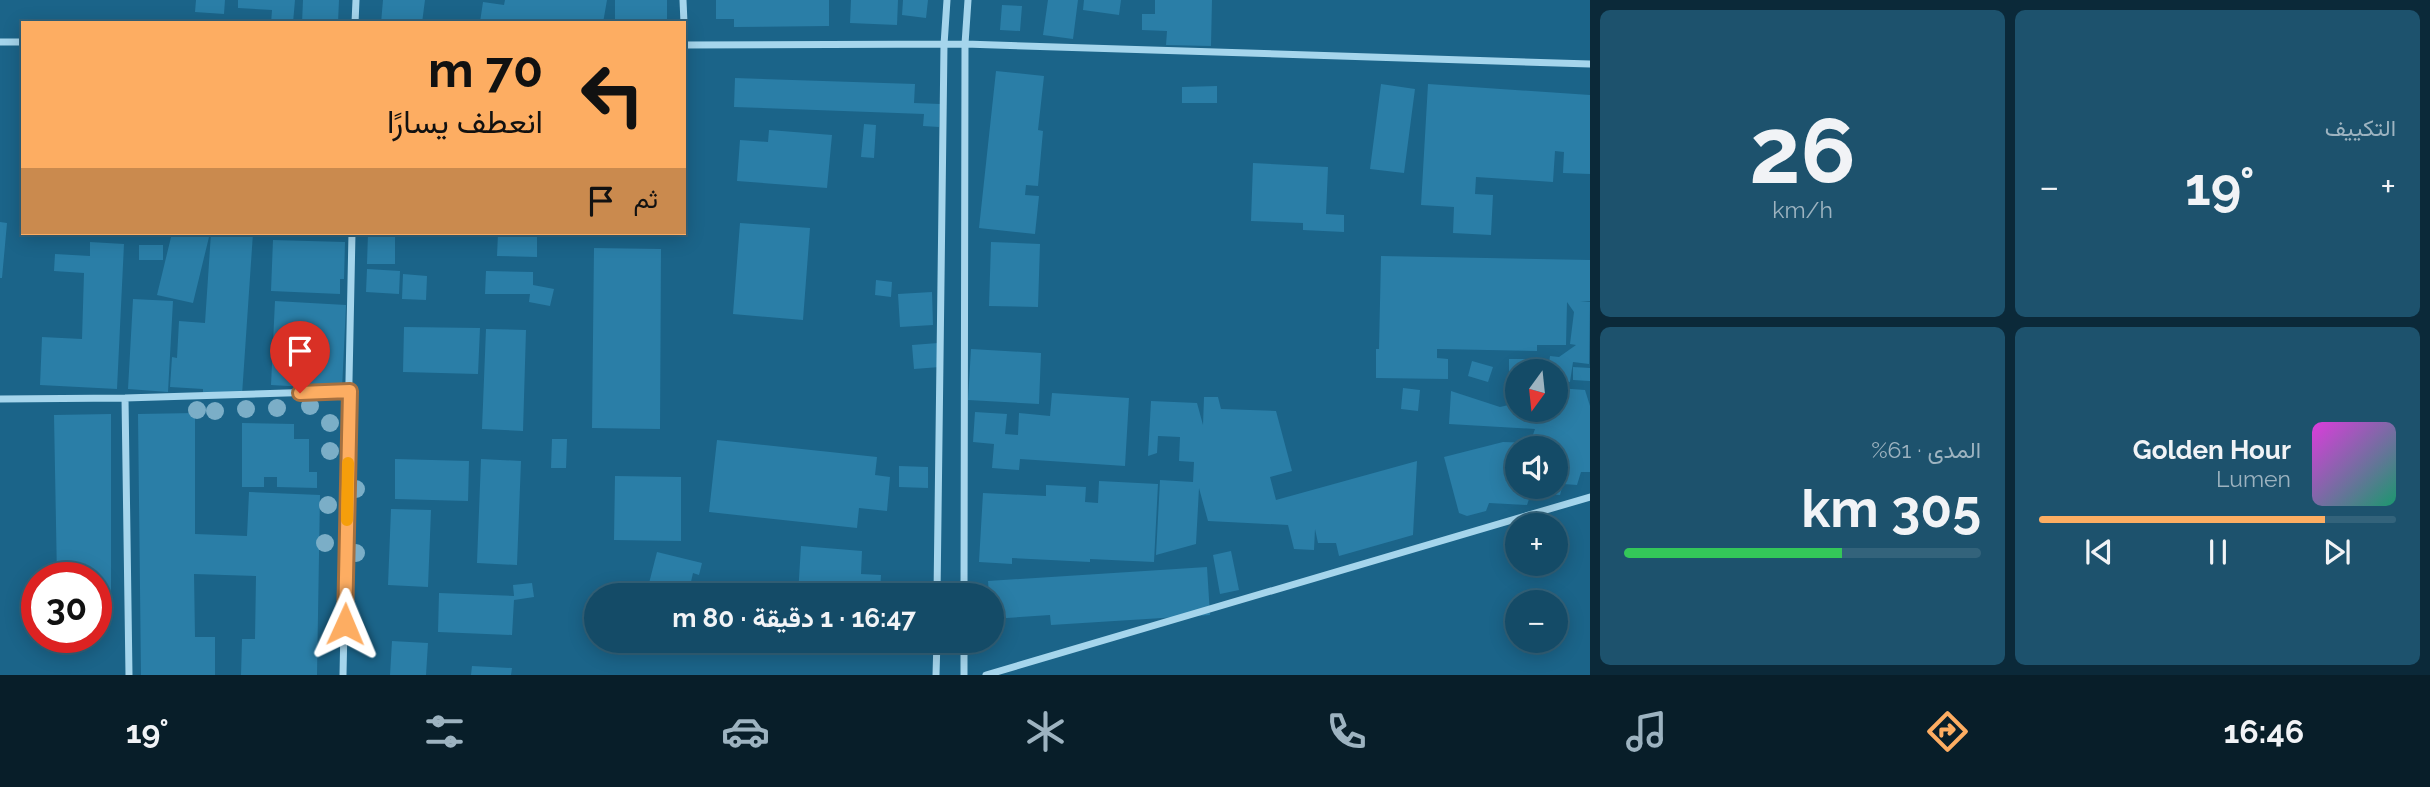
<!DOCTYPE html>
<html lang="ar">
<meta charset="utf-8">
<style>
:root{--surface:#144b67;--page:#1d526d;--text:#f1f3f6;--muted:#9db3c0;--line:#33637b;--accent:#fdad62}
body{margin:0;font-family:Raleway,Vazirmatn,sans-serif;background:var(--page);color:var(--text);direction:rtl;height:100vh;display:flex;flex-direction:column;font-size:26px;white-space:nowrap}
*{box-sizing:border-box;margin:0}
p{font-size:23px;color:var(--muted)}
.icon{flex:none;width:38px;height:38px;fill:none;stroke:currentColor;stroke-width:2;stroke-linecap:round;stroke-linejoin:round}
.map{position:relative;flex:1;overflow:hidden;direction:ltr}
.sheet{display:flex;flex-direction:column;gap:10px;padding:10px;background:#0b2939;width:840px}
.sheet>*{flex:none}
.hud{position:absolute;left:21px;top:21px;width:665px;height:214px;border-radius:0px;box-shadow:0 4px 18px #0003,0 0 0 2px var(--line);direction:rtl;background:#fdad62;color:#111;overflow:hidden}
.needle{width:46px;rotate:195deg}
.controls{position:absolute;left:1505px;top:359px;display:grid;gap:14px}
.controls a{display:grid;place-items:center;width:63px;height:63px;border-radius:50%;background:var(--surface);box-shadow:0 4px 18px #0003,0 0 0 2px var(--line);font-size:35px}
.speed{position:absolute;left:21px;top:562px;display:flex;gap:14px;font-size:35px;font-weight:700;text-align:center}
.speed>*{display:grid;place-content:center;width:91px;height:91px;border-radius:50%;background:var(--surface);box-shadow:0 4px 18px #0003,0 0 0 2px var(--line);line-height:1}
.speed .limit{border:10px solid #d22;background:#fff;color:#111}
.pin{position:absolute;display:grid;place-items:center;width:60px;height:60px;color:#fff;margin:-72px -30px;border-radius:50% 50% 50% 0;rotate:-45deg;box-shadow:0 0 7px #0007}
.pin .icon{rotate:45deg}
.me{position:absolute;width:77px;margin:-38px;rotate:1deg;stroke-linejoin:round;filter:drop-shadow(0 0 5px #0008)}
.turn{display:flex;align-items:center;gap:24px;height:147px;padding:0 28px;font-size:32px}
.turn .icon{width:91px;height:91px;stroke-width:2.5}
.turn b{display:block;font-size:49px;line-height:60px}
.then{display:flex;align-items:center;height:66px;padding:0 28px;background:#0003;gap:14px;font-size:26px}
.big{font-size:52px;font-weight:700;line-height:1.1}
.sheet .widget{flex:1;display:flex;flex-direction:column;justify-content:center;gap:10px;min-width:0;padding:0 24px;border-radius:10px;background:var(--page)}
.sheet .dial{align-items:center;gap:0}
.dial b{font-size:91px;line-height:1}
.song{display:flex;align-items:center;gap:21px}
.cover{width:84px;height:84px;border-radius:10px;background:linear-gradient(135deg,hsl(300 70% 55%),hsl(160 70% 35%))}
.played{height:7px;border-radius:4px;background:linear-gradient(90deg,var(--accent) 80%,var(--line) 80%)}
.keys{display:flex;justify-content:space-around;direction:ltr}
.heat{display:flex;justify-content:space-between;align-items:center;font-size:38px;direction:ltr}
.charge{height:10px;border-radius:5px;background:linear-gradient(90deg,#34c759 61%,var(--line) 0)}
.sheet .tiles{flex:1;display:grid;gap:10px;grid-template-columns:repeat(2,1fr)}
.trip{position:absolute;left:584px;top:583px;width:420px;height:70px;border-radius:35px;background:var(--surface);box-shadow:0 4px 18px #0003,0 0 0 2px var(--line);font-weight:700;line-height:70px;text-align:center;direction:rtl}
.menu{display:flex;height:112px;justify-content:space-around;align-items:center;background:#081e29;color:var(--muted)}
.menu .icon{width:49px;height:49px}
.menu .on{color:var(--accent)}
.menu b{font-size:32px;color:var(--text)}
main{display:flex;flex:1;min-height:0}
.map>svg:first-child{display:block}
.building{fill:#2a7ea7;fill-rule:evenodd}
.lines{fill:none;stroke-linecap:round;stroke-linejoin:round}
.street{stroke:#a5d5ec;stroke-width:7}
.tree{fill:#7baec7}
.route-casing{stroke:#a47040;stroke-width:18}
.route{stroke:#fdad62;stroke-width:12}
.slow{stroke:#f59e0b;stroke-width:12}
</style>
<main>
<section class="sheet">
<div class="tiles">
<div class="widget"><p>التكييف</p>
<div class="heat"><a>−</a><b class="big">19°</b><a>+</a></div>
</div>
<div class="widget dial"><b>26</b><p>km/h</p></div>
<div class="widget">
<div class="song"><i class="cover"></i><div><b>Golden Hour</b><p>Lumen</p></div></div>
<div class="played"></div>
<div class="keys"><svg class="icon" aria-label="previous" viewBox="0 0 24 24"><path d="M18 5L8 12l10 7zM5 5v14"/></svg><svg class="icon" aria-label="pause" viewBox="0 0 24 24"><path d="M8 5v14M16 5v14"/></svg><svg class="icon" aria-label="next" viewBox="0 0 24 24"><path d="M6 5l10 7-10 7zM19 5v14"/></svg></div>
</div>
<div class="widget"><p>المدى · 61%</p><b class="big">305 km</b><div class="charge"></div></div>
</div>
</section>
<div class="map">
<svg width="1590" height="675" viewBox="0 0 1590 675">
<rect width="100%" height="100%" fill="#1b6489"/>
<path class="building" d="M196,0H225L224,14L195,12Z
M238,0H295L293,23H271L272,10L238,8Z
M303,0H339L338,23H302Z
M383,0H425L422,23H381Z
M505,0H607L603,23L480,22L483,2L504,5Z
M615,0H667V23H615Z
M716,0H829V26L734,27V19H716Z
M851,0H898L897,25L850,23Z
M903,0H928L926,18L902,15Z
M1048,0H1078L1073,39L1043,35Z
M1084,0H1121L1119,15L1083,10Z
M1155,0H1212L1211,46L1166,45L1167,31L1142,30V14H1155Z
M1002,5L1022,6L1020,31L1000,30Z
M996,71L1044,76L1038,130L1043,131L1038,186L1026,185L1025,195L1039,196L1035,234L979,228Z
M735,78L915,84L914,103L940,104L939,127L923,126L924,114L734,107Z
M1381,84L1415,89L1404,173L1370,169Z
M1428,84L1590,95V174L1563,173L1564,152L1555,151L1553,182L1476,177L1475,194L1493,195L1491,235L1453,233L1454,207L1421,205Z
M1217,86V103H1182V87Z
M864,124L876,125L874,158L861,157Z
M769,130L832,135L827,188L737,181L740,140L768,142Z
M1253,163L1328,167L1326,214L1344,215V232L1303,230V223L1251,221Z
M0,222L7,223L2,278H0Z
M740,223L810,228L803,320L733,314Z
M172,233H192L209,237L193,303L157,295Z
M211,233H253L242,395L203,392V389L170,387L172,357L177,358L179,321L205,323Z
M368,233H395V264H367Z
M498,233H537V257L497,256Z
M273,240L345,242L344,279H340V294L271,291Z
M90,242L124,244L117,389L40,385L42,337L82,339L84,273L54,271L55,254L90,256Z
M991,242L1040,244L1038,307L989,306Z
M139,245H163V260H139Z
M594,248L661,249L660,429L592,428Z
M1381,256L1590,260V301H1580L1590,302L1589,364L1573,362L1570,382L1556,380V371H1538L1549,363L1550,356L1559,357L1576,345L1570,344L1574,312L1567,302L1566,345H1537V351L1437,349V358L1448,359V379L1376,378V349H1379Z
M367,269L400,271L399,294L366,292Z
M486,271L533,272V285L554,289L550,306L529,302L530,294H485Z
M403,274L427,276L426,300L402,299Z
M876,280L892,282L891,297L875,295Z
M932,292L933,325L900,327L898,294Z
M133,299L173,301L168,392L128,389Z
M275,301L346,305L342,389L271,385Z
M404,327L480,328L478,374L403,372Z
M486,329L526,330L523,431L482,429Z
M938,343L940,367L914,369L912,345Z
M971,349L1041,353L1039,404L968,400Z
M1509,359H1526V371H1517V380H1509Z
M1472,361L1493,367L1488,382L1468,376Z
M1573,367L1590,368V381L1573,380Z
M1403,388L1420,390L1418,411L1401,409Z
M1558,388L1585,390L1590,406V472H1581L1577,485L1563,484L1560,495L1531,493L1527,505L1489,503L1486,511L1467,516L1459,513L1444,457L1503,442L1530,443L1535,429L1449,424L1451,391L1500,407L1517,403V410H1556ZM1517,448H1556V486H1517Z
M1052,393L1129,398L1125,466L1020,459L1019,470L992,468L994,444L973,442L975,412L1007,414L1005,434L1018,435L1019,413L1050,416Z
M1204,397H1218L1221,409L1276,411L1292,471L1270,477L1276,500L1417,461L1413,535L1339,556L1336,543H1318L1315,529L1314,550L1294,549L1288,525L1208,521L1199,488L1196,544L1156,555L1160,480L1193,482L1194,462L1179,461L1180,437L1158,436L1157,453L1148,456L1151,401L1197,403L1203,425Z
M195,413V534L247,536L249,492L320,495L317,675H241L242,639H255L256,576L194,574L195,637H215V675H141L138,414Z
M111,414V608H96V578H57L54,415Z
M242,423L294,424V439H309V472H317V488L277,487V477H264V487H242Z
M552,439H567L566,468H551Z
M717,440L877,457L875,475L890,477L887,511L859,508L857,528L709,512Z
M395,459L469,461L468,501L395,499Z
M481,459L521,461L517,565L477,563Z
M899,466L928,467V488L899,487Z
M615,476L681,477V541L614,540Z
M1099,481L1158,484L1154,562L1090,559V562L1012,558V564L979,562L983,493L1046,496V485L1086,487L1085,502L1098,503Z
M391,509L431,510L428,587L388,585Z
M801,546L862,551L861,574L881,575L880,595H798Z
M1231,551L1239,590L1220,594L1213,555Z
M657,552L702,563L699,575L693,573L688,595H646Z
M1207,567L1210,615L1051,625L1050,615L992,619V595H989L988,581Z
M532,583L534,597L514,600L512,635L438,632L439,593L514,596L513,585Z
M392,641L428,643L426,675H390Z
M472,666L512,668L511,675H471Z"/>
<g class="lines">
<path class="street" d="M683,0L684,23
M355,23L356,0
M0,42H23
M684,45L965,44L1590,64
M125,398L129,675
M0,399L125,398L350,391
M937,595L944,45L947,0
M964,595L965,44L968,0
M343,675L352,233
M936,675L937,640
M964,675V640
M986,675L1590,497"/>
</g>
<g class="tree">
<circle cx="310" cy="406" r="9"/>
<circle cx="277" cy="408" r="9"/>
<circle cx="246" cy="409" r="9"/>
<circle cx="197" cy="410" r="9"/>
<circle cx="215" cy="411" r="9"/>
<circle cx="330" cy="423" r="9"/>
<circle cx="330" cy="451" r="9"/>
<circle cx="356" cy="489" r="9"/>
<circle cx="328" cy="505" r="9"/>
<circle cx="325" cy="543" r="9"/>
<circle cx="356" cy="553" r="9"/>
</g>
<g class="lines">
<g class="route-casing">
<path id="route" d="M300,393L350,391L345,624"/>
</g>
<use href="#route" class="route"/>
<path class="slow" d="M347,520L348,463"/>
</g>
</svg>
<div class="controls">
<a><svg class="needle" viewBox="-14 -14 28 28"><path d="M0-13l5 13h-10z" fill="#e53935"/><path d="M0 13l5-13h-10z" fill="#9db3c0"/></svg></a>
<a><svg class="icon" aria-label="sound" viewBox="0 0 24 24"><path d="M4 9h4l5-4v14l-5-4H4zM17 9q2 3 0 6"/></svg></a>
<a>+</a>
<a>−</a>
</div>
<div class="speed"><div class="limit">30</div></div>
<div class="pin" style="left:300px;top:393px;background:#d93025"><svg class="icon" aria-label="arrive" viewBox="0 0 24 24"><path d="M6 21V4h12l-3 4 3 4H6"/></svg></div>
<svg class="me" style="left:345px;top:624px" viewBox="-20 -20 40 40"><path d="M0-17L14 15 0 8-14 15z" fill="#fdad62" stroke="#fff" stroke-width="4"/></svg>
<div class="trip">16:47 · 1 دقيقة · 80 m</div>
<div class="hud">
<div class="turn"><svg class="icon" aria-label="left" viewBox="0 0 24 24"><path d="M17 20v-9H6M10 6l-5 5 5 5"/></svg><div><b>70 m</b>انعطف يسارًا</div></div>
<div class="then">ثم<svg class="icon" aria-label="arrive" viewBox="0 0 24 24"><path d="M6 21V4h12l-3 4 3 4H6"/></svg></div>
</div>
</div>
</main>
<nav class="menu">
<b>16:46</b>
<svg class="icon on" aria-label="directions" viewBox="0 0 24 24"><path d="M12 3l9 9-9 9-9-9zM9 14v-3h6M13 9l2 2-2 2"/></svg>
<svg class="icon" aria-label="music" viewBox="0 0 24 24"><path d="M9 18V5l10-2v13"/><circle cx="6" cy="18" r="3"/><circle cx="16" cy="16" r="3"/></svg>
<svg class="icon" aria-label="phone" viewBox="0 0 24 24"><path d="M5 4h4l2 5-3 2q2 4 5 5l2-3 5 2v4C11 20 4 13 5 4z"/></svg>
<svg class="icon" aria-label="climate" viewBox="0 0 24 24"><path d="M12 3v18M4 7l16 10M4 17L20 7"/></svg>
<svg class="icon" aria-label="car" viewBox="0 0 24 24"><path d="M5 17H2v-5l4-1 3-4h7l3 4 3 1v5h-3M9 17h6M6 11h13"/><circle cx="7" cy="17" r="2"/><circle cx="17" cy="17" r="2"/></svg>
<svg class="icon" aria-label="filters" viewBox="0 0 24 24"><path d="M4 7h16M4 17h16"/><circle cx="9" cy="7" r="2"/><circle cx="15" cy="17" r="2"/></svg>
<b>19°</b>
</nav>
